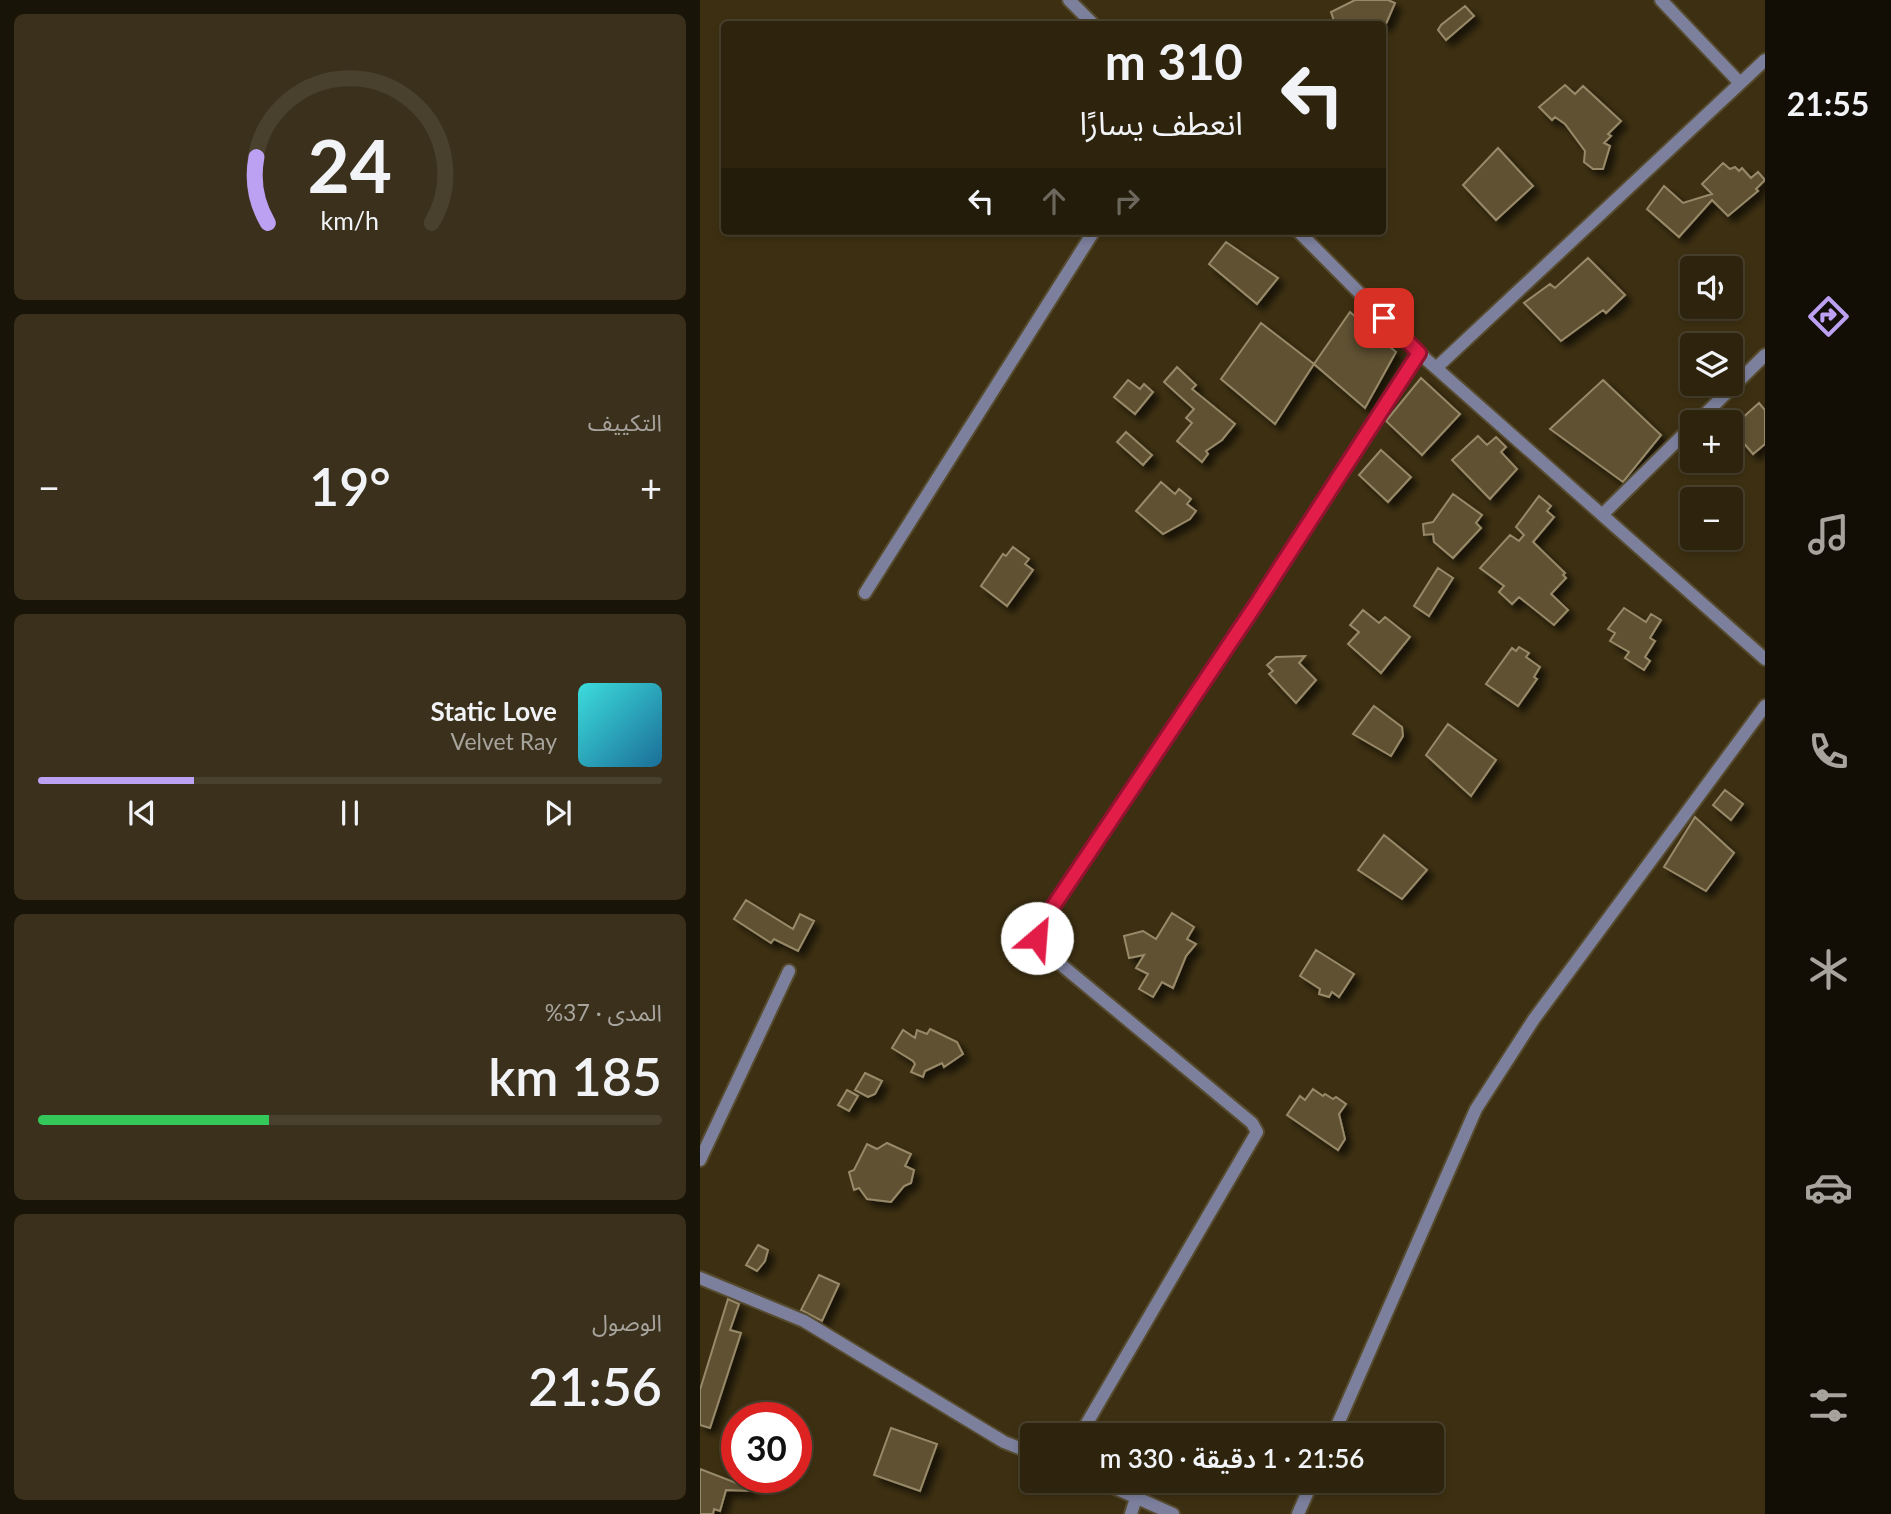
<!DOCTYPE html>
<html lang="ar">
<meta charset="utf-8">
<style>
:root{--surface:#2e240e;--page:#3a301c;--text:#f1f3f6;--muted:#a7a49e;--line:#49412e;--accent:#bca0f2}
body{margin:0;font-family:Lato,"Noto Sans Arabic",sans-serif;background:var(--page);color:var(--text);direction:rtl;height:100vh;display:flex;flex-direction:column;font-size:26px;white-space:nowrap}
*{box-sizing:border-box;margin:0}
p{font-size:23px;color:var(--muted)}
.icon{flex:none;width:38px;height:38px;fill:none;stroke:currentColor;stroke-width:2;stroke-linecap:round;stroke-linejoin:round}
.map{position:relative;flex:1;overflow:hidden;direction:ltr}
.panel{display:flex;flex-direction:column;gap:14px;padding:14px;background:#191408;width:700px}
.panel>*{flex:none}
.guide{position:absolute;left:21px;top:21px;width:665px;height:214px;border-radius:7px;box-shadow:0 4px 10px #0003,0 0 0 2px var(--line);direction:rtl;background:#2e240e;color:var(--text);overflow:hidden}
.tools{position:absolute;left:980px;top:256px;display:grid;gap:14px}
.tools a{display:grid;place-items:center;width:63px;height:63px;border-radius:7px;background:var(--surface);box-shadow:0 4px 10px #0003,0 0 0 2px var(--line);font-size:35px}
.speed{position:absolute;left:21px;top:1402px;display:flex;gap:14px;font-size:35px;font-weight:700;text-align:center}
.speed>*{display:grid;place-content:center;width:91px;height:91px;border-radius:50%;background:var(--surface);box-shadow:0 4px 10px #0003,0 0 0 2px var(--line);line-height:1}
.speed .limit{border:10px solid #d22;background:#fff;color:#111}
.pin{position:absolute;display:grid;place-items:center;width:60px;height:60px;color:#fff;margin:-30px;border-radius:14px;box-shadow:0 4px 10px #0006}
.me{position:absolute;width:77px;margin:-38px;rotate:27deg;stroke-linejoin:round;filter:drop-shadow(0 0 5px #0008)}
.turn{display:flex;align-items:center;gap:24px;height:147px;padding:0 28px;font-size:32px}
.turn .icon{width:91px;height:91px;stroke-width:2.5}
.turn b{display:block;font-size:49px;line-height:60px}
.lanes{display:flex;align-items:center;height:66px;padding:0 28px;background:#0003;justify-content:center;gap:35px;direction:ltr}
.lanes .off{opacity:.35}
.big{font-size:52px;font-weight:600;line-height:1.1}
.panel .widget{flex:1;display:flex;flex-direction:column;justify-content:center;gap:10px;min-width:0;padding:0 24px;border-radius:10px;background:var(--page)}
.panel .dial{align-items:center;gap:0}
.dial svg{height:182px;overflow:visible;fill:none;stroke:var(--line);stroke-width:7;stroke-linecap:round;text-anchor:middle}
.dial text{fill:var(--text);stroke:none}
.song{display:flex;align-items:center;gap:21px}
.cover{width:84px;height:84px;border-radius:10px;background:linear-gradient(135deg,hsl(180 70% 55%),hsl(200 70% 35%))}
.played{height:7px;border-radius:4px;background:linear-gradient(90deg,var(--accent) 25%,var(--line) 25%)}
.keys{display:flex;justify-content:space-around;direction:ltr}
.heat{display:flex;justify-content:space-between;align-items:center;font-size:38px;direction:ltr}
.charge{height:10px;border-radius:5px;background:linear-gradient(90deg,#34c759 37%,var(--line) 0)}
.trip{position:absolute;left:320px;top:1423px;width:424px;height:70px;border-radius:7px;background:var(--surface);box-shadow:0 4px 10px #0003,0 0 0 2px var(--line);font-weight:600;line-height:70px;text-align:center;direction:rtl}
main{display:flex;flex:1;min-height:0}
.tab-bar{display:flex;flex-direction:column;width:126px;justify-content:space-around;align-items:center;background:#120e06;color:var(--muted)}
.tab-bar .icon{width:49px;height:49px}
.tab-bar .on{color:var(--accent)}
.tab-bar b{font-size:32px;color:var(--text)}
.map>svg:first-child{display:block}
.building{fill:#5e5132;stroke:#988a69;stroke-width:2;filter:url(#shadow)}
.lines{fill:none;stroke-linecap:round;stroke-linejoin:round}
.street-casing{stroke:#574b2f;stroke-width:16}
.street{stroke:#7c809d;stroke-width:12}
.route-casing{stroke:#92132f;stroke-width:18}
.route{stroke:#e11d48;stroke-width:12}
</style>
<main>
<nav class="tab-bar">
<b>21:55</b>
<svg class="icon on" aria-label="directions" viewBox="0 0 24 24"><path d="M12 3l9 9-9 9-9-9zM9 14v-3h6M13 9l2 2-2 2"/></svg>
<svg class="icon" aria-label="music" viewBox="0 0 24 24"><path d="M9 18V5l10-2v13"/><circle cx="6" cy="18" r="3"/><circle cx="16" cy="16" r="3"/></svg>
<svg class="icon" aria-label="phone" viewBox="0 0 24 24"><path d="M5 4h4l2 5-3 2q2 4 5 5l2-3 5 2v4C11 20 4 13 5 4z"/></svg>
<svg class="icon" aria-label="climate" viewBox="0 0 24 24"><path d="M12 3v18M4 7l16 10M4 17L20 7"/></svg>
<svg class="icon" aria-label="car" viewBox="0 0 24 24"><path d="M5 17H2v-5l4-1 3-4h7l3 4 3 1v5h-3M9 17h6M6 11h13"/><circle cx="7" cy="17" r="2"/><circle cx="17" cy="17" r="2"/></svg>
<svg class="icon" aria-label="filters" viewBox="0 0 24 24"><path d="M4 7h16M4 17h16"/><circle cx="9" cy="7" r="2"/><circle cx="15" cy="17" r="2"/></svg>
</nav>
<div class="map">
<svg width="1065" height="1514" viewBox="0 0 1065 1514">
<defs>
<filter id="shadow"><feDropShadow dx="6" dy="6" stdDeviation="3.5" flood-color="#0009"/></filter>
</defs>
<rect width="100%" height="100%" fill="#3d3012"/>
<path class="building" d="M655,0H688L695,3L686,24H635L631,12Z
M765,6L774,16L746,40L738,30L741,25Z
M865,85L875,94L883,86L921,121L908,134L911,136L904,143L910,146L903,169H893L884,162L885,151L865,124L855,117L852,120L839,107Z
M798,148L833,186L796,220L763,185Z
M1023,163L1030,169L1035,167L1039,171L1042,168L1051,178L1058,172L1065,180L1056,189L1058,191L1028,216L1012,200L979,237L947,209L964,186L983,203L1012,194L1002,184Z
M526,242L578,278L557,304L509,264Z
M888,258L925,295L906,313L903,310L861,341L824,303L850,284L855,288Z
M650,312L696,352L665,408L614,364Z
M561,323L614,364L575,424L521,379Z
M477,367L496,385L492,389L535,424L522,440L506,451L508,454L502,462L477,441L492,423L486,418L494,409L464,382Z
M721,378L760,414L722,455L686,421Z
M428,380L440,389L444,384L453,392L435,414L414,397Z
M903,380L961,435L923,482L850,429Z
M1059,403L1065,410V444L1053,454L1031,428Z
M426,432L452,455L443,465L417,442Z
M778,436L787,445L796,437L806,447L801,452L817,469L790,499L752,460Z
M681,450L711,477L688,502L659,475Z
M461,482L475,494L479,489L491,499L487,504L496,511L490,519L463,534L436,511Z
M753,494L782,515L776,523L781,528L753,558L734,542L733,534L724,535L723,524L733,522Z
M839,496L851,506L847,511L854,517L833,542L865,573L863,575L866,578L851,594L868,610L854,625L819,597L812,604L799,592L804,586L780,568L810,535L819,541L824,535L816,527Z
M313,547L329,559L325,564L333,570L307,606L281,586L303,554L306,556Z
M738,568L753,578L729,616L714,606Z
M924,608L946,622L951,614L961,620L950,638L955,641L945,657L950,661L944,670L925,658L929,652L910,641L915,633L908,629Z
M663,610L679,623L685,617L710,637L681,673L648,644L659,632L650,625Z
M819,647L829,653L826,657L840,667L834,677L837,679L818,706L786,684L812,648L816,651Z
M605,656L599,663L616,680L596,703L569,674L573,671L567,665L576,657Z
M674,706L702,727L703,736L691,756L653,734Z
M748,724L796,760L771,796L726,755Z
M1025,790L1043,804L1031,820L1013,805Z
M995,817L1034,853L1006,891L964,867Z
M684,835L727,870L702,899L658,870Z
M46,900L93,929L100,914L114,921L98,951L74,939L71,943L34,919Z
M472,913L494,927L487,939L496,944L486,956L473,988L462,982L453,997L439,989L448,974L436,968L444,955L429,958L424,936L443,931L456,939Z
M616,950L654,974L639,997L632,992L629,997L619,994L620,989L600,976Z
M230,1029L257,1042L263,1054L244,1067L242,1063L225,1071L223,1077L211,1072L215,1064L213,1061L192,1048L203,1030L215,1038L217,1030L227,1034Z
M165,1073L182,1081L175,1094L168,1097L155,1090Z
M613,1089L623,1096L625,1094L633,1099L636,1097L646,1104L639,1114L645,1139L638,1150L587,1115L600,1096L605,1100Z
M147,1090L158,1096L149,1111L138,1105Z
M187,1143L211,1154L205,1166L214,1170L211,1183L204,1186L191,1202L167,1199L159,1188L154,1190L149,1172L154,1170L167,1144L177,1149Z
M58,1245L68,1250L65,1261L57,1271L46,1265Z
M119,1275L139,1284L122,1321L101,1310Z
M28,1299L39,1304L30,1330L41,1333L10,1428L0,1425V1390Z
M191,1428L237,1444L220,1491L174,1475Z
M0,1469L52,1489L51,1491L26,1490L20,1511L14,1509L13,1514H0Z"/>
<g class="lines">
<g class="street-casing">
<path id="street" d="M369,0L393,24
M961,0L1040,83
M598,231L719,353L1065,659
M736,368L1065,60
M997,422L1065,355
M902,515L992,426
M165,593L394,231
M0,1160L89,971
M0,1278L104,1321L304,1442L332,1453
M380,1435L557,1132L552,1123L341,948L338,929L555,606L719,353
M633,1435L776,1109L834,1019L1065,706
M397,1480L473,1514
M431,1514L436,1498
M598,1514L613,1480"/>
</g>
<use href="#street" class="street"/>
</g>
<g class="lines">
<g class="route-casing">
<path id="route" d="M337,938L338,929L555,606L719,353L684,318"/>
</g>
<use href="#route" class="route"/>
</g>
</svg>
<div class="tools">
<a><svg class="icon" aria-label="sound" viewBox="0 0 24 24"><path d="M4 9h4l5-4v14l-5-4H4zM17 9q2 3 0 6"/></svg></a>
<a><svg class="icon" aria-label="layers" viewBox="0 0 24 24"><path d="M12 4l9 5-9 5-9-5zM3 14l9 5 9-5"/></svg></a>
<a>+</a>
<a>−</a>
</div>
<div class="speed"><div class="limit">30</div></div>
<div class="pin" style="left:684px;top:318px;background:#d93025"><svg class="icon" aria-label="arrive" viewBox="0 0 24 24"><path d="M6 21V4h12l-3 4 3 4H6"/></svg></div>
<svg class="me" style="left:337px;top:938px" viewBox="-20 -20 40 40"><circle r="19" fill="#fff"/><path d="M0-13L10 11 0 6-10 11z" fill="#e11d48"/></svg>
<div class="trip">21:56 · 1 دقيقة · 330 m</div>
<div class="guide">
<div class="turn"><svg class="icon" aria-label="left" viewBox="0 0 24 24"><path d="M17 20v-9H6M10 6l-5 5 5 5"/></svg><div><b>310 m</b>انعطف يسارًا</div></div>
<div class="lanes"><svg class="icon" aria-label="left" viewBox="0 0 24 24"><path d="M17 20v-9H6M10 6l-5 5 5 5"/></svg><svg class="icon off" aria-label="ahead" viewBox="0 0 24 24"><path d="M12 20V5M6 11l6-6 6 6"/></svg><svg class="icon off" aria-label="right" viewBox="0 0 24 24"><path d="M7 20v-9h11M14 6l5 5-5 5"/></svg></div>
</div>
</div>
<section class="panel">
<div class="widget dial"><svg viewBox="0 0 100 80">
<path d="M14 69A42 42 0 1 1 86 69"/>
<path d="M14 69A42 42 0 0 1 9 40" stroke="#bca0f2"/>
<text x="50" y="56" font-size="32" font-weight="700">24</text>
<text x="50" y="72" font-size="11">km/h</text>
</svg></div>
<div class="widget"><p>التكييف</p>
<div class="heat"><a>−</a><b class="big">19°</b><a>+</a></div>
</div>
<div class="widget">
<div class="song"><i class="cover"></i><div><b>Static Love</b><p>Velvet Ray</p></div></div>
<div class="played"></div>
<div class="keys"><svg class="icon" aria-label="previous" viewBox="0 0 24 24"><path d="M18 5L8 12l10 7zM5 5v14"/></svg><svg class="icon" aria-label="pause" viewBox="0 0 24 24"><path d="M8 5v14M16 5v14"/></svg><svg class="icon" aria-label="next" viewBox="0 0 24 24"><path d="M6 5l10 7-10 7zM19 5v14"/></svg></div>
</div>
<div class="widget"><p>المدى · 37%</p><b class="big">185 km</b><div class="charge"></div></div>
<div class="widget"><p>الوصول</p><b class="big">21:56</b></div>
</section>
</main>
